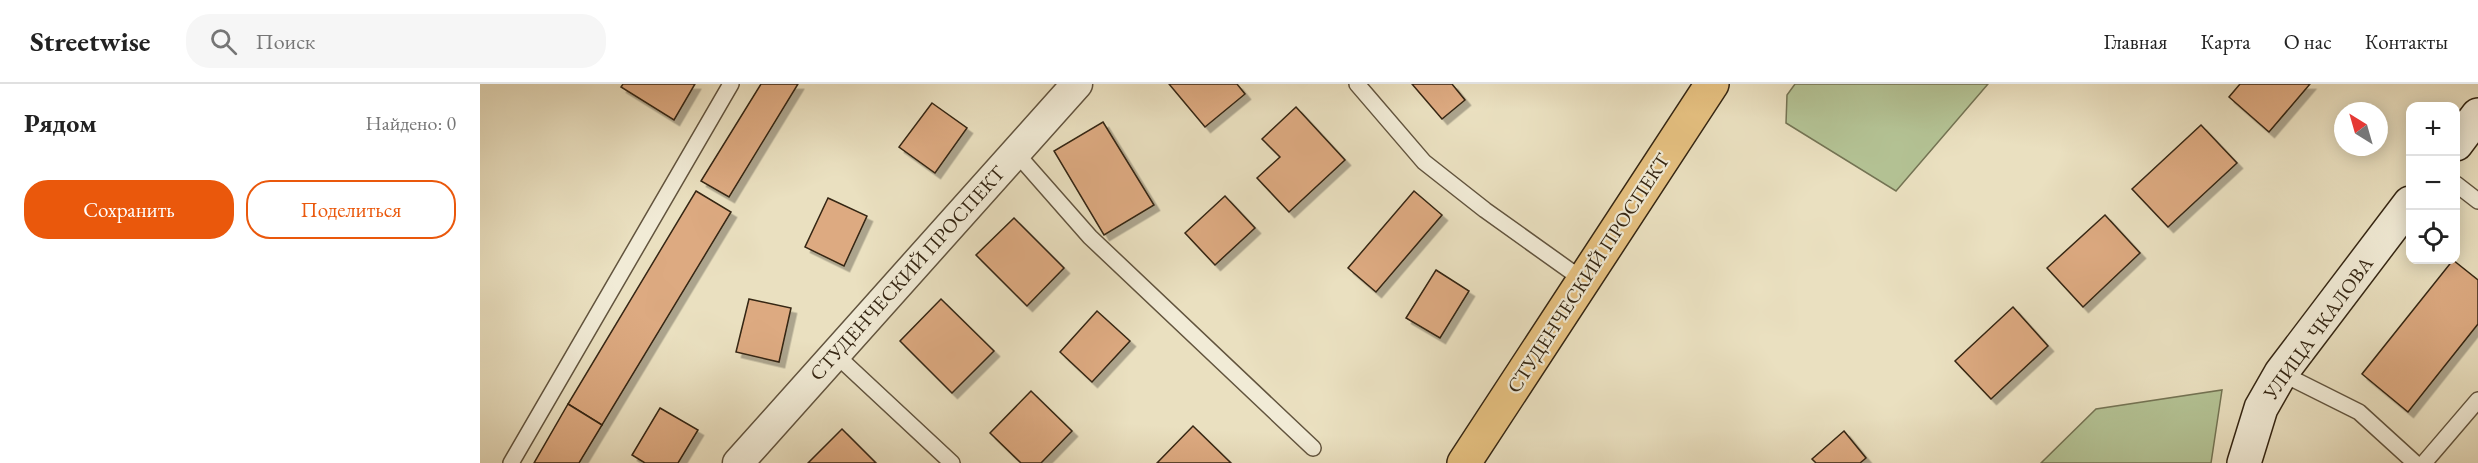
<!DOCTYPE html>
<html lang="ru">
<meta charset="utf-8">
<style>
:root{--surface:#fff;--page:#f6f6f6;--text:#222;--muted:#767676;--line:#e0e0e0;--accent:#ea580c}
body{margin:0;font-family:"EB Garamond",serif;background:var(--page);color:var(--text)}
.controls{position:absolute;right:18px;top:18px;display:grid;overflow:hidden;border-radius:12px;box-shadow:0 3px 15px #0003}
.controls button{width:54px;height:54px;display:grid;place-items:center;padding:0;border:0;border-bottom:2px solid var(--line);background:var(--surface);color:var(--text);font:30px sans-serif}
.compass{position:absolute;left:1854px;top:18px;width:54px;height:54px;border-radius:50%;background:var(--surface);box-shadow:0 3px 15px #0003;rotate:323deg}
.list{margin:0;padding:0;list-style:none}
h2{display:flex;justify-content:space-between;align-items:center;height:78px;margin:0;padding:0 24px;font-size:26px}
h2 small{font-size:20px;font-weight:400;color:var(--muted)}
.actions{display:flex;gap:12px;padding:18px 24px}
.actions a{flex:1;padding:14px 0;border:2px solid var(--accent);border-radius:24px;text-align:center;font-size:21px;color:var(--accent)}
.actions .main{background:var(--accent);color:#fff}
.icon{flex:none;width:33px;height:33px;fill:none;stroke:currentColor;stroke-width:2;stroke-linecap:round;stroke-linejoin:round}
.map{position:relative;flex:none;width:1998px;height:379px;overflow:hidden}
header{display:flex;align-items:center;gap:36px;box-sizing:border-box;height:84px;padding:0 30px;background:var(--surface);border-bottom:2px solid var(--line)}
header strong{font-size:28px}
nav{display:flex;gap:33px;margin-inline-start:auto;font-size:21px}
.search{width:420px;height:54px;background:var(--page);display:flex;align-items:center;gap:15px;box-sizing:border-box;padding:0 21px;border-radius:24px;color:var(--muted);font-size:22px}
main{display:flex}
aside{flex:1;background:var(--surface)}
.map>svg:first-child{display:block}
</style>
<header>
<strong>Streetwise</strong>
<div class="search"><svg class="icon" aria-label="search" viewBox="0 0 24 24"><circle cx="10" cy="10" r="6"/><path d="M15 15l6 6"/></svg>Поиск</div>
<nav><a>Главная</a><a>Карта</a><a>О нас</a><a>Контакты</a></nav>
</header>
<main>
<aside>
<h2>Рядом<small>Найдено: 0</small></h2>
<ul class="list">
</ul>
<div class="actions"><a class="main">Сохранить</a><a>Поделиться</a></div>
</aside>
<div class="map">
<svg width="1998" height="379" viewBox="0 0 1998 379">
<defs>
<filter id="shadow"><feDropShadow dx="5.5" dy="5.5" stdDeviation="0" flood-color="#0004"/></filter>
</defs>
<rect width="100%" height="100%" fill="#eae0c0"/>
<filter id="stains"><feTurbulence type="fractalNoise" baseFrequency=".00333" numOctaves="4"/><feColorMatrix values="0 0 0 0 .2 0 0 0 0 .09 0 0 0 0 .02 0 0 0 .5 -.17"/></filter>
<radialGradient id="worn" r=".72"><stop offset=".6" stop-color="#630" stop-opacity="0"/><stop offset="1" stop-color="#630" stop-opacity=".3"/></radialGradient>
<g fill="#b4c395" stroke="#747454" stroke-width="1.5">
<polygon points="1315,0 1508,0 1416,107 1306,39 1307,11"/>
<polygon points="1742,306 1731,379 1561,379 1616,325"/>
</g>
<g fill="#ddaa81" stroke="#342512" stroke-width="1.5" filter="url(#shadow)">
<polygon points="143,0 215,0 194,36 141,3"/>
<polygon points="281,0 318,0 249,113 221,97"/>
<polygon points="689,0 757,0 765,10 725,43"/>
<polygon points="932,0 972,0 985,16 962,35"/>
<polygon points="1760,0 1830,0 1789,48 1749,13"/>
<polygon points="452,19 487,44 455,89 419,63"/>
<polygon points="816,23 865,76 809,128 777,94 800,73 782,55"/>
<polygon points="623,38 674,121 624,151 574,67"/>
<polygon points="1721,41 1757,79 1688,143 1652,105"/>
<polygon points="216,107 251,128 122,341 88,320"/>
<polygon points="934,107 962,131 896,208 868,184"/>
<polygon points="745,112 775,144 735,181 705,149"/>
<polygon points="348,114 387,132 364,182 325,163"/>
<polygon points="1625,131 1660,169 1603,223 1567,184"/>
<polygon points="534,134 584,184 547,222 496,171"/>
<polygon points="1973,176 1998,196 1998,240 1928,328 1882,290"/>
<polygon points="956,186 989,207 960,254 926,234"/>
<polygon points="269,215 311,224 299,278 256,268"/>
<polygon points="461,215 514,267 472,309 420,257"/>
<polygon points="1533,223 1568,262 1511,315 1475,277"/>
<polygon points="617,227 650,257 612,298 580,268"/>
<polygon points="551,307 592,347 561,379 541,379 510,349"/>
<polygon points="88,320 122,341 99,379 54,379"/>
<polygon points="180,324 218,346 198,379 165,379 152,371"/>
<polygon points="713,342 751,379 677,379"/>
<polygon points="362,345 396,379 328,379"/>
<polygon points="1364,347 1386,374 1380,379 1336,379 1332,375"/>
</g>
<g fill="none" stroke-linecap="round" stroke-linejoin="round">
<g stroke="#62543e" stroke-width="18">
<g id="lane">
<polyline points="877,0 944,78 1005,126 1103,196"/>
<polyline points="536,69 610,153 833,364"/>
<polyline points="1976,100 1998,117"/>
<polyline points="355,270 472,379"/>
<polyline points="1801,289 1879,328 1935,379"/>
<polyline points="31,379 251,0"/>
<polyline points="1944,379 1998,316"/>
</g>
</g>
<g stroke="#62543e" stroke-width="33">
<polyline id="street" points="258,379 597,0"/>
</g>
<g stroke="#342512" stroke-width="36">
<g id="secondary">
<polyline points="1976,60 1998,31"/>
<polyline points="1764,379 1781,324 1801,289 1930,119"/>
</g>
</g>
<g stroke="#342512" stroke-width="36">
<polyline id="highway" points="984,379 1232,0"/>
</g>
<use href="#lane" stroke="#f1ebd6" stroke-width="15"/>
<use href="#street" stroke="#f1ebd6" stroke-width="30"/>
<use href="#secondary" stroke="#f1ebd6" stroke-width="33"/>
<use href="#highway" stroke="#e5c080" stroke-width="33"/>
</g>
<g text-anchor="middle" stroke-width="4.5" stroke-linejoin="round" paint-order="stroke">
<g font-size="20" fill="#342512" stroke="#f1ebd6">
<text transform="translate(427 189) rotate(-48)" y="7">СТУДЕНЧЕСКИЙ ПРОСПЕКТ</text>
<text transform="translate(1108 189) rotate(-57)" y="7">СТУДЕНЧЕСКИЙ ПРОСПЕКТ</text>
<text transform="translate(1838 244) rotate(-54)" y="7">УЛИЦА ЧКАЛОВА</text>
</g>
</g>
<rect width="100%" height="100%" filter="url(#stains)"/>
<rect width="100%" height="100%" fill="url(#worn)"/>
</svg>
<div class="controls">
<button>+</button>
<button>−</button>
<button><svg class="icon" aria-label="locate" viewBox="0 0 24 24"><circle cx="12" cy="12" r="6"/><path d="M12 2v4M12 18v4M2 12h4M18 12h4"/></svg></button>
</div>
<svg class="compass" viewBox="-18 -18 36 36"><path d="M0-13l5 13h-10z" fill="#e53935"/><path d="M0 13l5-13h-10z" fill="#767676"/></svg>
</div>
</main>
